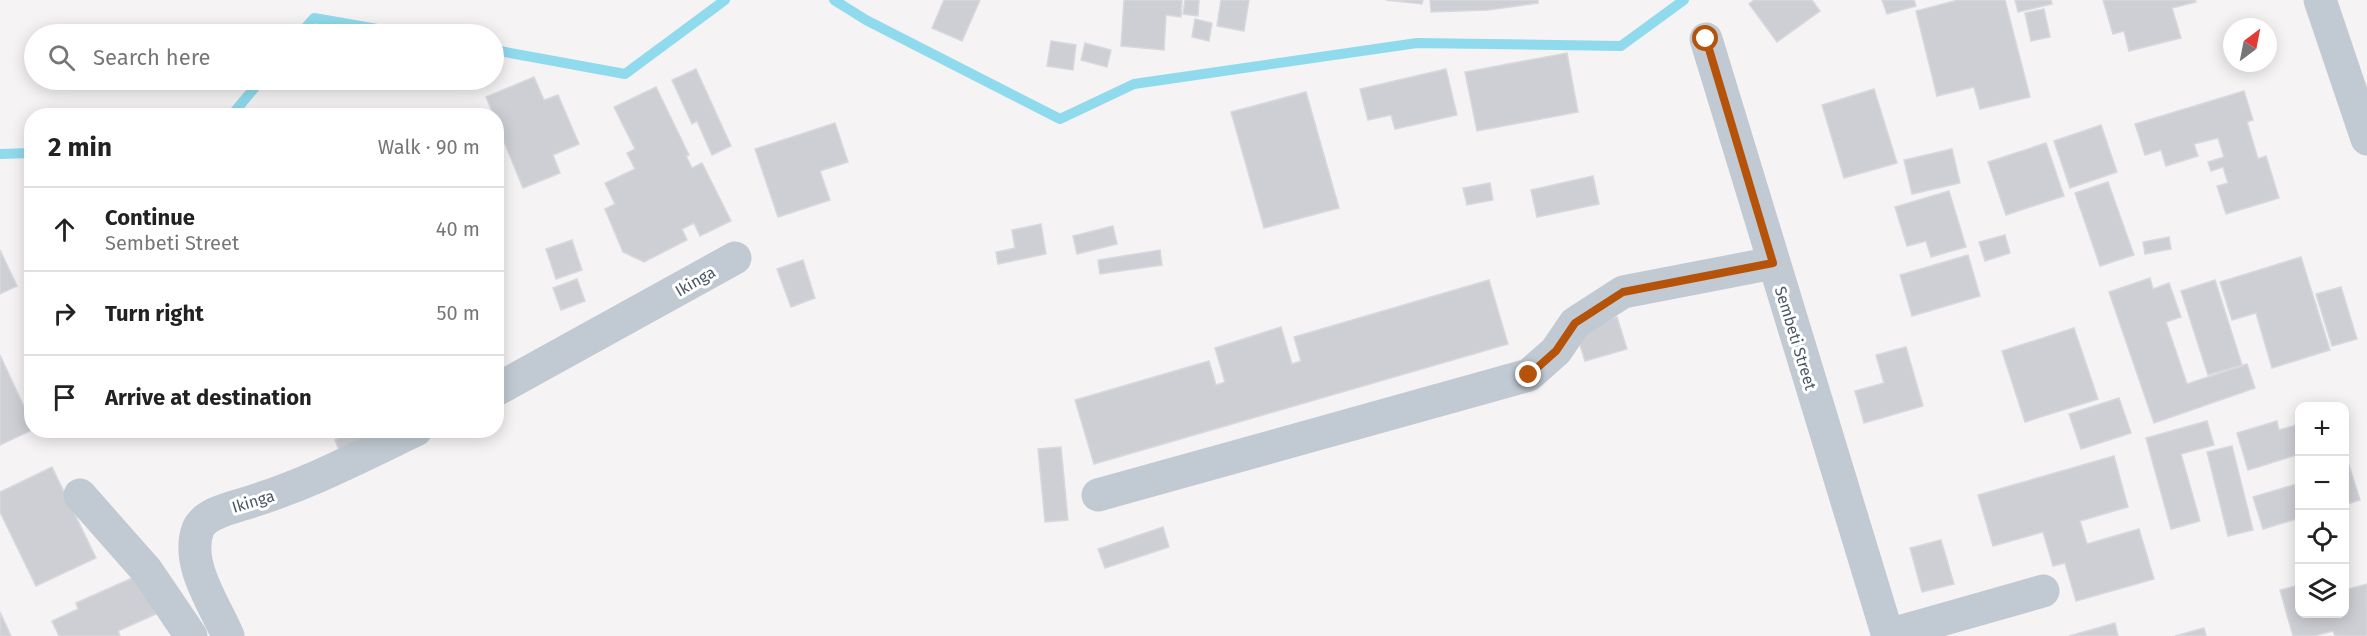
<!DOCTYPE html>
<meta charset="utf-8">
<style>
:root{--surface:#fff;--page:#f6f6f6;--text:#222;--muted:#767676;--line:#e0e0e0}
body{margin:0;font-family:"Fira Sans",sans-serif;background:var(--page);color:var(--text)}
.controls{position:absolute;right:18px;bottom:18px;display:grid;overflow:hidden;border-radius:12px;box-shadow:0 3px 15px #0003}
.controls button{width:54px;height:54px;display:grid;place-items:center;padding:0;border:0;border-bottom:2px solid var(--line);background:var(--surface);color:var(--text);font:30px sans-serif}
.compass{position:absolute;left:2223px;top:18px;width:54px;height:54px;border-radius:50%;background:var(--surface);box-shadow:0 3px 15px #0003;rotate:32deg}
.stop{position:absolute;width:18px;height:18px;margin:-14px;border:4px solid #b45309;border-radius:50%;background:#fff}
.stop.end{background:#b45309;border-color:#fff;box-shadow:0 2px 6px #0008}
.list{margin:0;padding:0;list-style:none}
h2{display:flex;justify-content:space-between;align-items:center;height:78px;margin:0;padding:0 24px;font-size:26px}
h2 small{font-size:20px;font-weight:400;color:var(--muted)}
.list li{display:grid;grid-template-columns:39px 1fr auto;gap:18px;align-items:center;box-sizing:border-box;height:84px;padding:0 24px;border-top:2px solid var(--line)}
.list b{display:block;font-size:22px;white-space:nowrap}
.list p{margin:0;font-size:20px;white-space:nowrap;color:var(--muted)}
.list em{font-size:20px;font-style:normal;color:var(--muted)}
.icon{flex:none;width:33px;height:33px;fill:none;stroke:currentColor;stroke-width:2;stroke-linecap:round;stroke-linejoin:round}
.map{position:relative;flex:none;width:2367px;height:636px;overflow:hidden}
.search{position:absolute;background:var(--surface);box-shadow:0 3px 15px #0003;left:24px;top:24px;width:480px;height:66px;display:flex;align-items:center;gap:15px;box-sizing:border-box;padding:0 21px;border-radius:33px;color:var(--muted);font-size:22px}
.panel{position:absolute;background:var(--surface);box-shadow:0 3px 15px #0003;left:24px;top:108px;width:480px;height:330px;border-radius:24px}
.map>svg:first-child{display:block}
</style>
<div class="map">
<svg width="2367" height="636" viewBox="0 0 2367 636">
<rect width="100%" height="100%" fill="#f5f3f3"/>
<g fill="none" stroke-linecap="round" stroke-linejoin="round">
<g stroke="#90daee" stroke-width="10">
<polyline points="834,0 866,20 1060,119 1134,84 1417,43 1621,46 1684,0"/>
<polyline points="300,34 314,18 406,34"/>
<polyline points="494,50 625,74 725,0"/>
<polyline points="231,116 261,80"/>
<polyline points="0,154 32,153"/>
</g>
</g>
<g fill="#cdcfd5" stroke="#d7d9de" stroke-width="1.5">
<polygon points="944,0 980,0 962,41 932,28"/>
<polygon points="1124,0 1182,0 1181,17 1166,15 1164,50 1121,46"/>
<polygon points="1185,0 1199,0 1198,16 1183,14"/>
<polygon points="1221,0 1249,0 1244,31 1217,26"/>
<polygon points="1386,0 1423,0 1422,4"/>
<polygon points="1430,0 1538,0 1538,3 1488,10 1431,12"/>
<polygon points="1754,0 1812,0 1820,11 1777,42 1749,4"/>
<polygon points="1882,0 1914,0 1916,6 1887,14"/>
<polygon points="1958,0 2005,0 2030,97 1980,109 1974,87 1937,96 1916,11"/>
<polygon points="2015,0 2051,0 2052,4 2018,12"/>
<polygon points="2103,0 2195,0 2196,2 2172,8 2181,38 2129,51 2124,31 2113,34"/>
<polygon points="2044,9 2050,37 2031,41 2025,13"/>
<polygon points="1195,19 1212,23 1209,41 1192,37"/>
<polygon points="1051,41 1076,45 1073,70 1047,66"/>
<polygon points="1085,43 1111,50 1107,67 1081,60"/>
<polygon points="1567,53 1578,112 1477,131 1465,72"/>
<polygon points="696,69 731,146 712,155 697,121 692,124 672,80"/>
<polygon points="1446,69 1457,115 1395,129 1391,115 1368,120 1360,89"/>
<polygon points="534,77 544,100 558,95 579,144 553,155 560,173 523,188 496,122 496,116 494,116 486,97"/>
<polygon points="656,87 689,155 686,156 692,168 702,163 731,221 700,236 694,223 682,229 687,240 644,262 623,252 605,209 615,204 605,183 635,169 627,153 635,149 614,107"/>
<polygon points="1874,89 1897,163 1844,178 1822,105"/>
<polygon points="2244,91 2253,120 2247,122 2258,159 2266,156 2279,198 2226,214 2217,186 2228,183 2223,167 2211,171 2208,162 2224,157 2218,138 2194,144 2198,156 2166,166 2161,150 2145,155 2135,124"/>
<polygon points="1306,92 1339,208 1264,228 1231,112"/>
<polygon points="835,123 848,162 820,171 830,200 778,217 755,149"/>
<polygon points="2101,125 2117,172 2070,188 2054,141"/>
<polygon points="2046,143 2064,196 2006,215 1988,162"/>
<polygon points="1952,149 1960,183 1912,194 1904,160"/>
<polygon points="1593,176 1599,204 1537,217 1531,190"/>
<polygon points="2108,182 2134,255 2100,266 2075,193"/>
<polygon points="1490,183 1493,200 1467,205 1463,188"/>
<polygon points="1949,191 1966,247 1931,257 1926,241 1907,246 1895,207"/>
<polygon points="1041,224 1046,254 998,264 996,252 1015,248 1012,230"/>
<polygon points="1113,226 1117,244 1077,254 1073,236"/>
<polygon points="2005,235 2010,253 1985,261 1979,242"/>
<polygon points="2169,237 2171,249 2145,254 2143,242"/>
<polygon points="572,240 582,270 556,279 546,249"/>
<polygon points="0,250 17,286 0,294"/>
<polygon points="1160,250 1162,265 1100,274 1098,260"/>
<polygon points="1968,255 1980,296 1912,316 1900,275"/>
<polygon points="2301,257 2330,350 2272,368 2256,313 2232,320 2220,282"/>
<polygon points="803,260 815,298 791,307 777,269"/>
<polygon points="2150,278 2153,289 2169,283 2181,317 2166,322 2187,384 2247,364 2255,388 2154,423 2109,292"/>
<polygon points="577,279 585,301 561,310 553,288"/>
<polygon points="1489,280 1508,344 1094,464 1075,400 1209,361 1216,385 1225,382 1215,348 1281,327 1292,364 1301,361 1294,337"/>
<polygon points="2215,280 2242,365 2208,375 2181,291"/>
<polygon points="2341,287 2357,339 2332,346 2316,294"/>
<polygon points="1617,317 1627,349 1585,361 1575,329"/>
<polygon points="2074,328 2098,399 2025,422 2002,351"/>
<polygon points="1906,347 1923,406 1864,423 1855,391 1884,383 1876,355"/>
<polygon points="0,355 32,424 32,430 0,445"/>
<polygon points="2119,398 2131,433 2081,449 2069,414"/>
<polygon points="2207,421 2214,445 2181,454 2200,521 2171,529 2146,438"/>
<polygon points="2277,421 2279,430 2300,424 2300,454 2248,470 2237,433"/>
<polygon points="358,430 372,430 376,440 341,455 335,440"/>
<polygon points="2232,446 2253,530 2228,536 2207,452"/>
<polygon points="1061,447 1068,520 1045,522 1038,449"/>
<polygon points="2114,456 2128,507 2080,521 2087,544 2139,529 2154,579 2076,601 2065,563 2053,566 2043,532 1993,546 1978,495"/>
<polygon points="2349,465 2360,500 2344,505 2344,466"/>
<polygon points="52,467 96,558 36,586 0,512 0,492"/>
<polygon points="2300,483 2300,518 2263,529 2253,497"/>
<polygon points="1163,527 1169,547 1105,568 1098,549"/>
<polygon points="1941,540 1954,584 1922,592 1910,548"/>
<polygon points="139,575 156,614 118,631 120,636 59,636 52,621 78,609 76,603"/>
<polygon points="2367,584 2367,636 2335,636 2333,631 2314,636 2293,636 2280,590 2300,585 2300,614 2344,614 2344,588 2345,590"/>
<polygon points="0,612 11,636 0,636"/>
<polygon points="2115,623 2118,636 2069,636"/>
<polygon points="2204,628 2206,636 2175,636"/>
</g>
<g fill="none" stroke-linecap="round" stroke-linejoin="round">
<g stroke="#c1cad2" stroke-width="33">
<polyline points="2320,0 2367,139"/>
<polyline points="1706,39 1888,636"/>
<polyline points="496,390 735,258"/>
<polyline points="80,495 147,571 191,636"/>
<polyline points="1098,495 1529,375 1556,351 1575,323 1623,292 1773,263"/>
<polyline points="1888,635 2043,591"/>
<path d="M228,636C215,605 185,564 198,529C204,515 226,509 240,505C302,487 358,458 416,430"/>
</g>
</g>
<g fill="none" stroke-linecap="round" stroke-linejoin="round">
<polyline stroke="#b45309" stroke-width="8" points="1529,375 1556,351 1575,323 1623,292 1773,263 1706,39"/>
</g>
<g text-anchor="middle" stroke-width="6" stroke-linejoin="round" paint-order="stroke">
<g font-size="16" fill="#4a5661" stroke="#fff">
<text transform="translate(695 281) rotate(-30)" y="6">Ikinga</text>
<text transform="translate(1796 338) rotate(73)" y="6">Sembeti Street</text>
<text transform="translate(253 501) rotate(-17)" y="6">Ikinga</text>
</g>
</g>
</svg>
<div class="controls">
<button>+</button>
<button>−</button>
<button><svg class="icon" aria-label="locate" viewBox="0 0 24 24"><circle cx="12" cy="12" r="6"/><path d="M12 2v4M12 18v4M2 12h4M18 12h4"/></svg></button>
<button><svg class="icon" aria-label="layers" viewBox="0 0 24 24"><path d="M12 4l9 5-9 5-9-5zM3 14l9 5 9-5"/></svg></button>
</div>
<svg class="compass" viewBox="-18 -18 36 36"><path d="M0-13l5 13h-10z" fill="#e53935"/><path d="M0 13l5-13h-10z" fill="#767676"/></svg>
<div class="stop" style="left:1706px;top:39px"></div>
<div class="stop end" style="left:1529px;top:375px"></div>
<div class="search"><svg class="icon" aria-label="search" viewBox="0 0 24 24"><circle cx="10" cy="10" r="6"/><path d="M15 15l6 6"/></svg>Search here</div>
<section class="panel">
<h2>2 min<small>Walk · 90 m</small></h2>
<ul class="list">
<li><svg class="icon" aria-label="ahead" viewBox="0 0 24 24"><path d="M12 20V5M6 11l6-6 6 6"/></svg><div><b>Continue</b><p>Sembeti Street</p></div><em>40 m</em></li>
<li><svg class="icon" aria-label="right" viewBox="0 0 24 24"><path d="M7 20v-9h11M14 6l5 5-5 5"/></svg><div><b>Turn right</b></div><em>50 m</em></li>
<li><svg class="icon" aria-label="arrive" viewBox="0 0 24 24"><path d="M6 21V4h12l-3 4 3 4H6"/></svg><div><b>Arrive at destination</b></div></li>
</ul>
</section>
</div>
